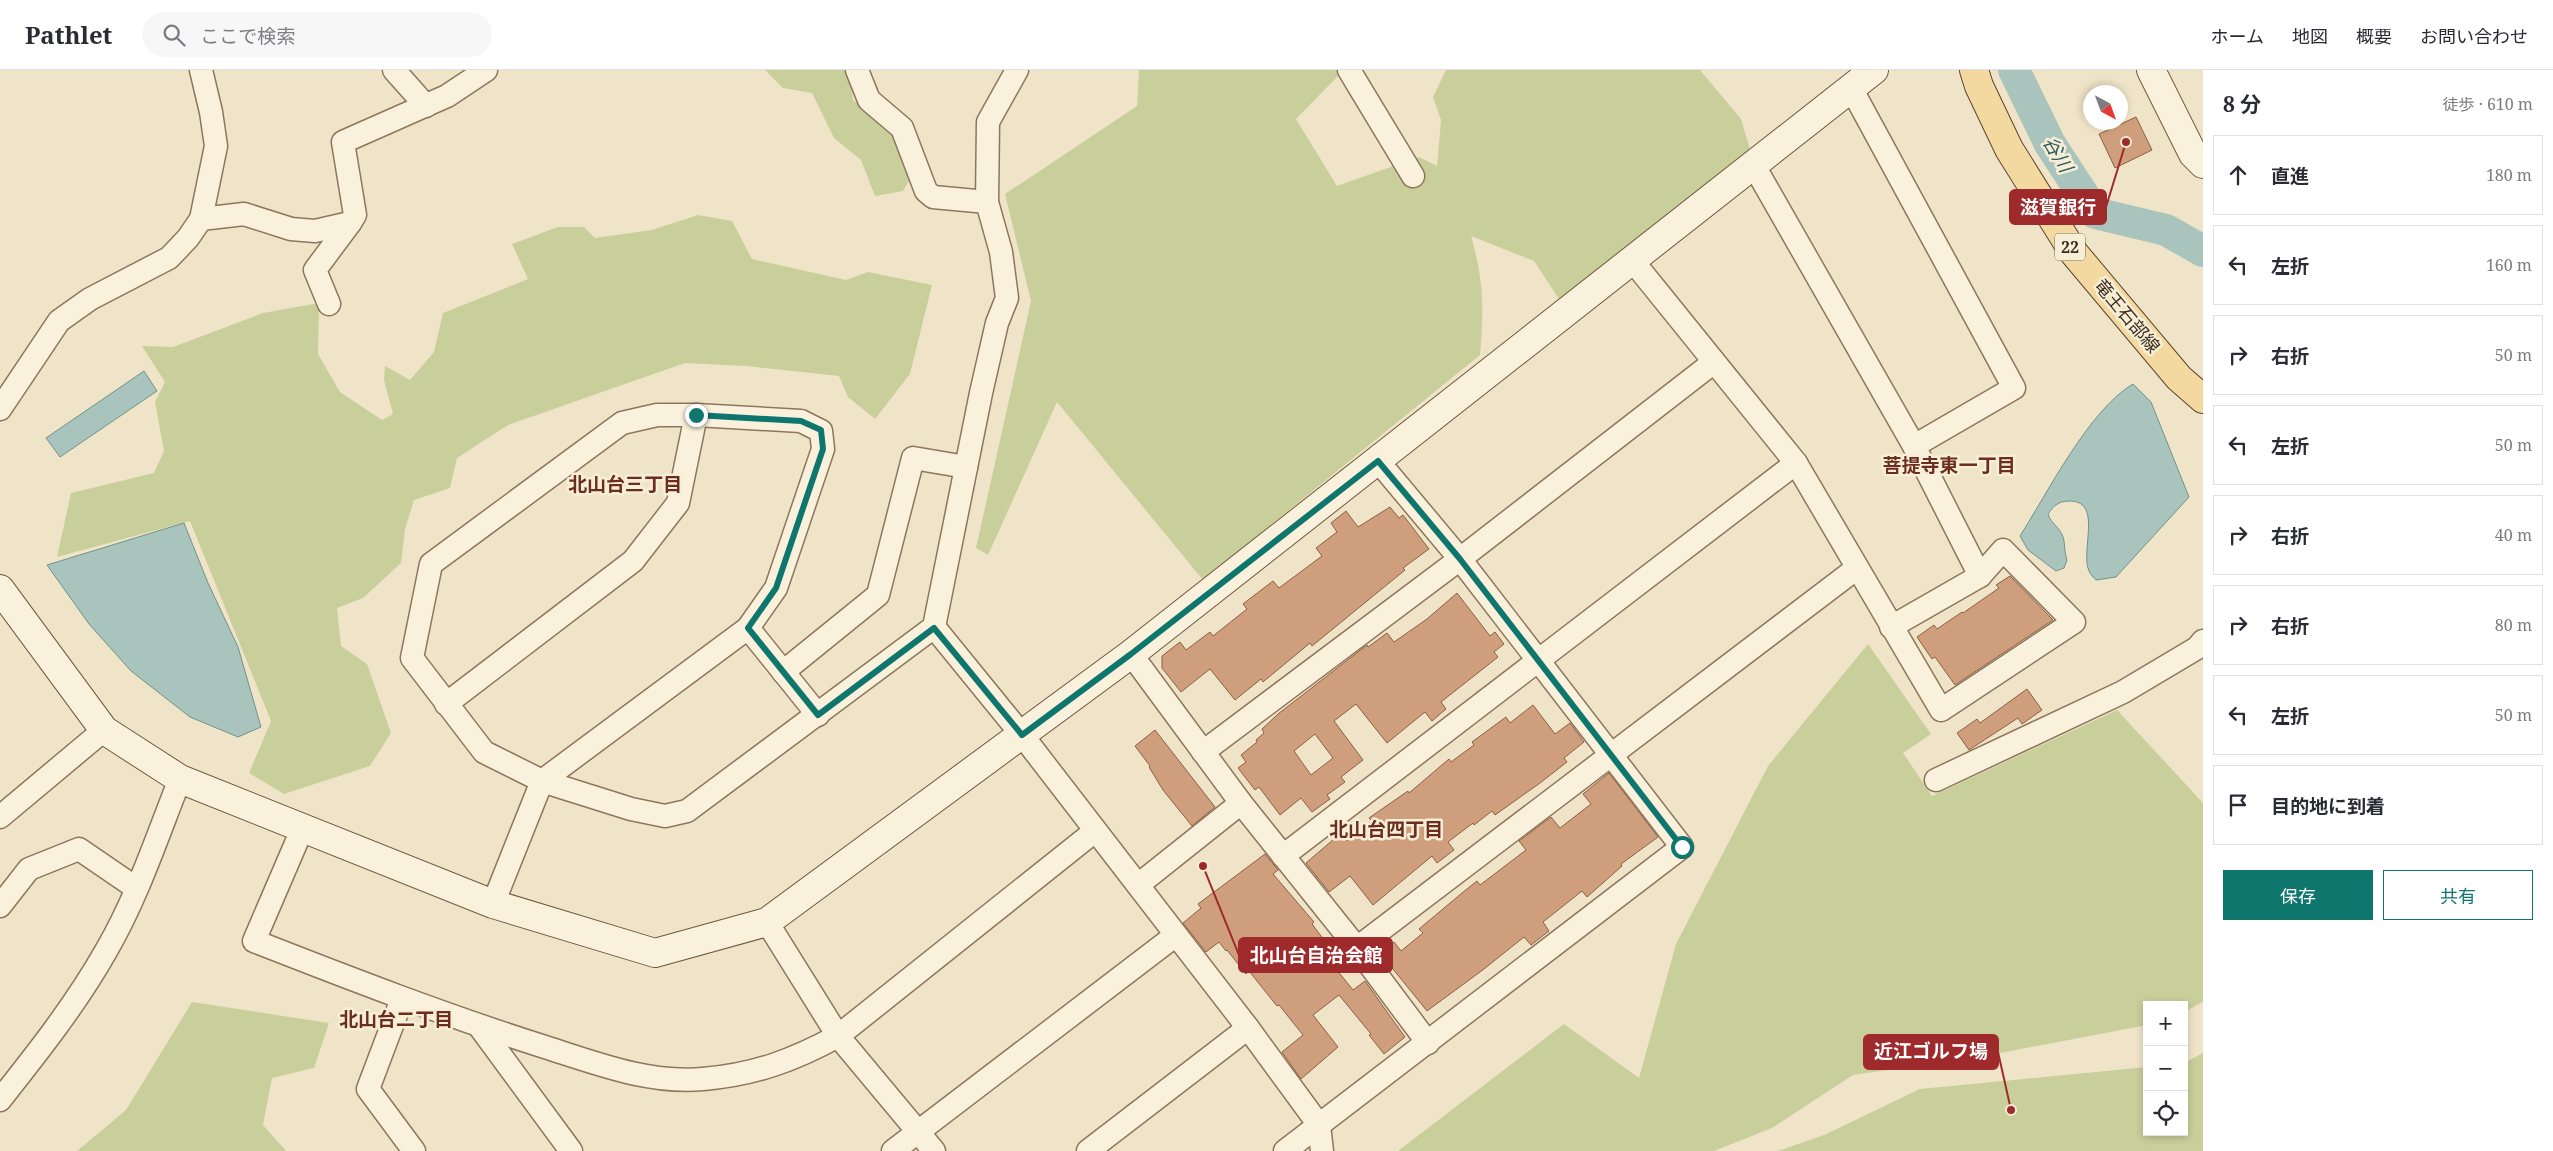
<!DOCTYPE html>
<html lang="ja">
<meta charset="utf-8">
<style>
:root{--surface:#fff;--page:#f7f7f7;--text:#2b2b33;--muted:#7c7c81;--line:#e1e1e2;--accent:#0f766e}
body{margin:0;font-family:"Noto Serif","Noto Sans JP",serif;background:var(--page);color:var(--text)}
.controls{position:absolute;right:15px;bottom:15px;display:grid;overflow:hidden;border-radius:0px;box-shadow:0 2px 8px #0003}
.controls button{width:45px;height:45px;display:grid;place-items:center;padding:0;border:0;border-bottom:1px solid var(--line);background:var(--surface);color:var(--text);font:25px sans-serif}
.compass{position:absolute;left:2083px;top:15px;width:45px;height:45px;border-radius:50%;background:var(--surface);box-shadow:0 2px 8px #0003;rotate:139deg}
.stop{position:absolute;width:15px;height:15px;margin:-11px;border:4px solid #0f766e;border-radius:50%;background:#fff}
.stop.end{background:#0f766e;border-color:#fff;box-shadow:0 1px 5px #0008}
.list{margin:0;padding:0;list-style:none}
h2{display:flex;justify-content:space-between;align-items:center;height:65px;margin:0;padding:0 20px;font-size:21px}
h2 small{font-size:16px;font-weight:400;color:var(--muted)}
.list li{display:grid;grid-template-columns:32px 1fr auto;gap:15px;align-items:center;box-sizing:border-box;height:80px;margin:0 10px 10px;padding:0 10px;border:1px solid var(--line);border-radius:0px}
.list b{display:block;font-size:19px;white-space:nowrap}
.list em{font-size:16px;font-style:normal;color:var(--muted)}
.actions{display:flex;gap:10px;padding:15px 20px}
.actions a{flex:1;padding:11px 0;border:1px solid var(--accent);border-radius:0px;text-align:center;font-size:18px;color:var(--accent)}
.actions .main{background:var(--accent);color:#fff}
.icon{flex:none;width:28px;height:28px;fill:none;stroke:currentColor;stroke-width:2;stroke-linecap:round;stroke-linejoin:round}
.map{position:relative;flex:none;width:2203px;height:1081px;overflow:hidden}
header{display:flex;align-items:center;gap:30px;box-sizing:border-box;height:70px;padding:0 25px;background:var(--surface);border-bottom:1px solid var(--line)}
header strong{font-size:24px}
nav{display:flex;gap:28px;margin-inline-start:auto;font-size:18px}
.search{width:350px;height:45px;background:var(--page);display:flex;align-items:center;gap:12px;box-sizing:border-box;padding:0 18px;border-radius:28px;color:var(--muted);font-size:19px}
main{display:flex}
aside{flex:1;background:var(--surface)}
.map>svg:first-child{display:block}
</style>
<header>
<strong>Pathlet</strong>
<div class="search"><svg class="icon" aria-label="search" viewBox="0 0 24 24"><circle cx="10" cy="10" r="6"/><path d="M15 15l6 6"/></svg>ここで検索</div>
<nav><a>ホーム</a><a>地図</a><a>概要</a><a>お問い合わせ</a></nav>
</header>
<main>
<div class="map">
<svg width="2203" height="1081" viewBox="0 0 2203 1081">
<rect width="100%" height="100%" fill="#f0e4c8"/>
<g fill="#c9cf9b">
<polygon points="765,0 849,0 853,30 896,64 910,109 903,121 875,126 861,90 834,68 812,23 783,18"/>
<path d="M1139,0H1338L1340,4L1296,49L1337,116L1419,87L1437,96L1441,50L1433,27L1446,0H1700L1741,49L1752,86L1559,229L1534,191L1471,166C1484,212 1484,237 1480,285L1203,510L1057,332L988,485L976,478L1031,231L1005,124L1137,36Z"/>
<polygon points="698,145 732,151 752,189 846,210 868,202 932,215 910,304 875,349 848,327 839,306 746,296 685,293 508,355 457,388 450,418 414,430 405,459 401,493 363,528 337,538 341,576 367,594 391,663 370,696 284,724 249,703 271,651 190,451 57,487 71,423 154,403 164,381 155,332 165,312 142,276 173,277 263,243 319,233 318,284 340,322 382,350 393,344 384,310 385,296 410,310 434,282 443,243 528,209 512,174 558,157 584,157 595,168 652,160"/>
<polygon points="1868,574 1931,664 1903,683 1932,726 2117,640 2203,733 2203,932 2184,942 2184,935 2147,935 2147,955 1979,987 1853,1005 1772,1058 1714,1081 1398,1081 1564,954 1639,1008 1676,874 1768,696"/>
<polygon points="192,932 329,953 314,998 272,1008 263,1055 286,1081 77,1081 126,1040"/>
<polygon points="2203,983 2203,1081 1778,1081 1824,1065 1920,1019 2147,997 2147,1062 2184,1062 2184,993"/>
</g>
<g fill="#a9c4bc" stroke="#6f938a">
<polygon points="144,301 157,321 60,387 46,368"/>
<path d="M2133,314L2151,332L2189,427L2116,507L2096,510C2094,508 2090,504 2089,501C2080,481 2103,431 2070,431C2059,431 2054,435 2048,444C2051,454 2060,457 2063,467C2065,472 2064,481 2067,490L2064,498L2056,501L2028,480L2020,466C2048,422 2089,340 2133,314Z"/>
<polygon points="184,453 208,513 238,577 261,657 238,667 190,647 131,601 89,554 47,495"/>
</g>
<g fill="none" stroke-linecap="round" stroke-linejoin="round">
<polyline stroke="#a9c4bc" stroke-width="32" points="2014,0 2050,74 2095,143 2166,160 2203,181"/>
</g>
<g fill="#cf9f7d" stroke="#8d5f41" fill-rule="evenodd">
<polygon points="2136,47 2152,80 2115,98 2099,64"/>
<polygon points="1390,437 1399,448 1403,445 1429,479 1403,498 1405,500 1312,576 1310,573 1263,612 1261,609 1235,630 1210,599 1181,622 1162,598 1162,586 1180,572 1186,580 1210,562 1213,566 1247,539 1243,534 1273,511 1279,518 1322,486 1316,478 1337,462 1331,453 1346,441 1358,457"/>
<polygon points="2010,506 2053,550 1955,615 1935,587 1932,589 1917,567 1934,555 1937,559 1962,542 1963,543 1999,518 1996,515"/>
<path d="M1457,523L1490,566L1495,562L1504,574L1494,582L1498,587L1441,632L1446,639L1432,651L1425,642L1387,673L1356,634L1334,651L1363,690L1341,707L1345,712L1327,725L1330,729L1312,742L1301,728L1280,745L1259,717L1255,720L1238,698L1246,692L1241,685L1257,672L1256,670L1264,663L1262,659L1278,644L1367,575L1368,577L1387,563L1394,572L1427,549ZM1315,664L1333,688L1311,705L1294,681Z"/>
<polygon points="2027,619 2042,640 2022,654 2018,648 1969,680 1957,663 1977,649 1980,653"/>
<polygon points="1533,635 1555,664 1570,653 1584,672 1564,688 1567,692 1540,713 1495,745 1492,741 1474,755 1473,753 1448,772 1454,780 1437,793 1432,786 1373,835 1350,806 1329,822 1306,793 1341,763 1347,771 1372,751 1369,748 1408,721 1409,723 1449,689 1451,692 1474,675 1472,672 1506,647 1510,653"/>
<polygon points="1155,660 1215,737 1192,756 1163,720 1149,697 1150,696 1135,676"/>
<polygon points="1609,703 1658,767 1621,794 1622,796 1587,827 1582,821 1543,852 1549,861 1531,875 1524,867 1484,899 1427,941 1380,883 1394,872 1401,881 1423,863 1419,859 1462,823 1477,811 1480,815 1526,780 1519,771 1551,747 1560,758 1591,734 1583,724"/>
<polygon points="1265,784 1278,800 1273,804 1314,852 1312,854 1330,878 1324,884 1353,920 1365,911 1405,967 1384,984 1369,965 1371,964 1339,925 1313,945 1338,977 1301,1009 1282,982 1303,965 1279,935 1277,936 1249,901 1246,904 1227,880 1226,881 1219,872 1206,882 1183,853 1201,838 1198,834"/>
</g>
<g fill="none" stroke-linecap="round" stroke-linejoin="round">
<g stroke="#8d765c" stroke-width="25">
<g id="street">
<polyline points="394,0 426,36"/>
<polyline points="857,0 869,30 902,58 926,121 933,127 987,132"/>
<polyline points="1349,0 1413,106"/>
<polyline points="1851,18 2014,318 1914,376"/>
<polyline points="1753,94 1914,376 1980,506"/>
<polyline points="201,149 244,144 291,159 315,161 350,153 355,145 343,72 447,26 486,0"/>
<polyline points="1632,190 1796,393 1941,640 2074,552 2003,480 1980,506 1891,557"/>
<polyline points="329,234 315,200 350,153"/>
<polyline points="0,339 59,251 90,229 169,188 188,168 201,149 216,76 211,42 201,0"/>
<polyline points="934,557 1022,665 1248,958 1319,1055 1322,1081"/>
<polyline points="748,558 818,645"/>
<polyline points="1131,584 1241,733 1357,878 1428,973"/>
<polyline points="783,602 878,525 913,388 966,397"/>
<polyline points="446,634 633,491 678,433 696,345"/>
<polyline points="1203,682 1460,489 1714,292"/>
<polyline points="1936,710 2123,622 2197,578 2203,571"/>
<polyline points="0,747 104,660"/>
<path d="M303,757L254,871C351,909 447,946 545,977C595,993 649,1014 703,1009C754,1005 794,990 838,966L1095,761"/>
<polyline points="1283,786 1796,393"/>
<polyline points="1138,815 1241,733"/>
<polyline points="493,834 542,711 748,558 776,518 823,379 821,361 801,351 696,345 657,345 622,353 431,494 412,588 484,682 542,711 631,739 665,746 687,741 934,557 981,323 997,253 1007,228 1001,182 987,132 988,52 1017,0"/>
<polyline points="0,836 29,799 79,779 136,818"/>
<polyline points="767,852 838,966 934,1081"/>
<polyline points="1357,878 1857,498"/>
<polyline points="402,929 368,1019 414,1081"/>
<polyline points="479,956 571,1081"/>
<path d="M0,1030C38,982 76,934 106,881C137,828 157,767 180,709"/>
<polyline points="893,1081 1176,865"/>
<polyline points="1088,1081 1248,958"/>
<polyline points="1285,1081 1682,777 1460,489 1378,391"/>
</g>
</g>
<g stroke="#6f573f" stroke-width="30">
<g id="secondary">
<polyline points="2151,0 2193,84 2203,94"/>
<polyline points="0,519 104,660 180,709 493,834 655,883 767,852 1131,584 1874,0"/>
</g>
</g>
<g stroke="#5b4430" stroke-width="30">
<polyline id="primary" points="1974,0 1979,16 2009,79 2074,183 2179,308 2203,329"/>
</g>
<use href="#street" stroke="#faf1dc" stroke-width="22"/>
<use href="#secondary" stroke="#faf1dc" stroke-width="28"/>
<use href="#primary" stroke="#f3d9a0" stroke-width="28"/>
</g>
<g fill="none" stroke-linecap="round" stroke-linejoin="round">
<polyline stroke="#0f766e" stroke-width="6" points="696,345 801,351 821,360 823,379 776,518 748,558 818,645 934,558 1022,665 1131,584 1378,391 1460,489 1682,777"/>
</g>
<g text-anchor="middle" stroke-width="5" stroke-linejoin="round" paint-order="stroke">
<rect fill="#f7eed8" stroke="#756857" stroke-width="1" x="2055" y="163.5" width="30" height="27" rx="4"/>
<g font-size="16" font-weight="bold" fill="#3d2e20">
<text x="2070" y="183">22</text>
</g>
<g font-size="18" fill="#3d2e20" stroke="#f7eed8">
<text transform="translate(2127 246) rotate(50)" y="6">竜王石部線</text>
</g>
<g font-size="19" font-style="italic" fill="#2f5d5a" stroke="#f7eed8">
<text transform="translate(2058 84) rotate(59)" y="7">谷川</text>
</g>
<g font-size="19" font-weight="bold" fill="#6b2e1e" stroke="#f7eed8">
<text x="1949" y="402">菩提寺東一丁目</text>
<text x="625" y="421">北山台三丁目</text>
<text x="1386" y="766">北山台四丁目</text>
<text x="396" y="956">北山台二丁目</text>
</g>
</g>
<path fill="none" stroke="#9e2a2b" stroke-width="2" d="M2126 72L2106 137M1203 796L1239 885M2011 1040L1998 982"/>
<g fill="#9e2a2b" stroke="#f7eed8" stroke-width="2">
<circle cx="2126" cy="72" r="5"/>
<circle cx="1203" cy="796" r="5"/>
<circle cx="2011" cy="1040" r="5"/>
</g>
<g fill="#9e2a2b" stroke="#9e2a2b" stroke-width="2">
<rect x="2010" y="120" width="96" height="34" rx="5"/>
<rect x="1239" y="868" width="153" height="34" rx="5"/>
<rect x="1864" y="965" width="134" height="34" rx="5"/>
</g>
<g font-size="19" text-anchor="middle" font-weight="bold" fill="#fff">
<text x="2058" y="144">滋賀銀行</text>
<text x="1316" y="892">北山台自治会館</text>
<text x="1931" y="988">近江ゴルフ場</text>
</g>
</svg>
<div class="controls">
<button>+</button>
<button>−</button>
<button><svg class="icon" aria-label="locate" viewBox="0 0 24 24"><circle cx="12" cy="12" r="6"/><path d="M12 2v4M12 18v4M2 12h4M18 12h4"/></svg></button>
</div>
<svg class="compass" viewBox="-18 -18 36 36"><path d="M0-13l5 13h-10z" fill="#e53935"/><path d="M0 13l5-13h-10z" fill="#7c7c81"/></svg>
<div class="stop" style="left:1682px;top:777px"></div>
<div class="stop end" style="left:696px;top:345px"></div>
</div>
<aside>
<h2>8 分<small>徒歩 · 610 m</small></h2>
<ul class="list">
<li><svg class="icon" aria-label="ahead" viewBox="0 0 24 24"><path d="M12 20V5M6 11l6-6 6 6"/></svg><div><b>直進</b></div><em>180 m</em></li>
<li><svg class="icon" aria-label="left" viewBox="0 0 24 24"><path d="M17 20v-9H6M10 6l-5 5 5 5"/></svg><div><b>左折</b></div><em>160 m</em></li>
<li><svg class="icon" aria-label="right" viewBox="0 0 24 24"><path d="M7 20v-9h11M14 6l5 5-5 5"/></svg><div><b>右折</b></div><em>50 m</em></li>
<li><svg class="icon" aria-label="left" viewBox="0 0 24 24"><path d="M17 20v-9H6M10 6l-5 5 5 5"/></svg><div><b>左折</b></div><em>50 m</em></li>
<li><svg class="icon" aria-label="right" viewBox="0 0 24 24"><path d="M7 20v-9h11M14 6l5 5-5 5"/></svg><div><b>右折</b></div><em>40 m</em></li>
<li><svg class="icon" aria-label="right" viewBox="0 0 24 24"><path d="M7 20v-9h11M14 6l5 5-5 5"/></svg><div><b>右折</b></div><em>80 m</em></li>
<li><svg class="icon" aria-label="left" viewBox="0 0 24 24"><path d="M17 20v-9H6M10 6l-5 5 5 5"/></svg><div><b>左折</b></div><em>50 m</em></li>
<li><svg class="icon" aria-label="arrive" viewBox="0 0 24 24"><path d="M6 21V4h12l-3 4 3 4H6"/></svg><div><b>目的地に到着</b></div></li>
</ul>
<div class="actions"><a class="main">保存</a><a>共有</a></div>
</aside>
</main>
